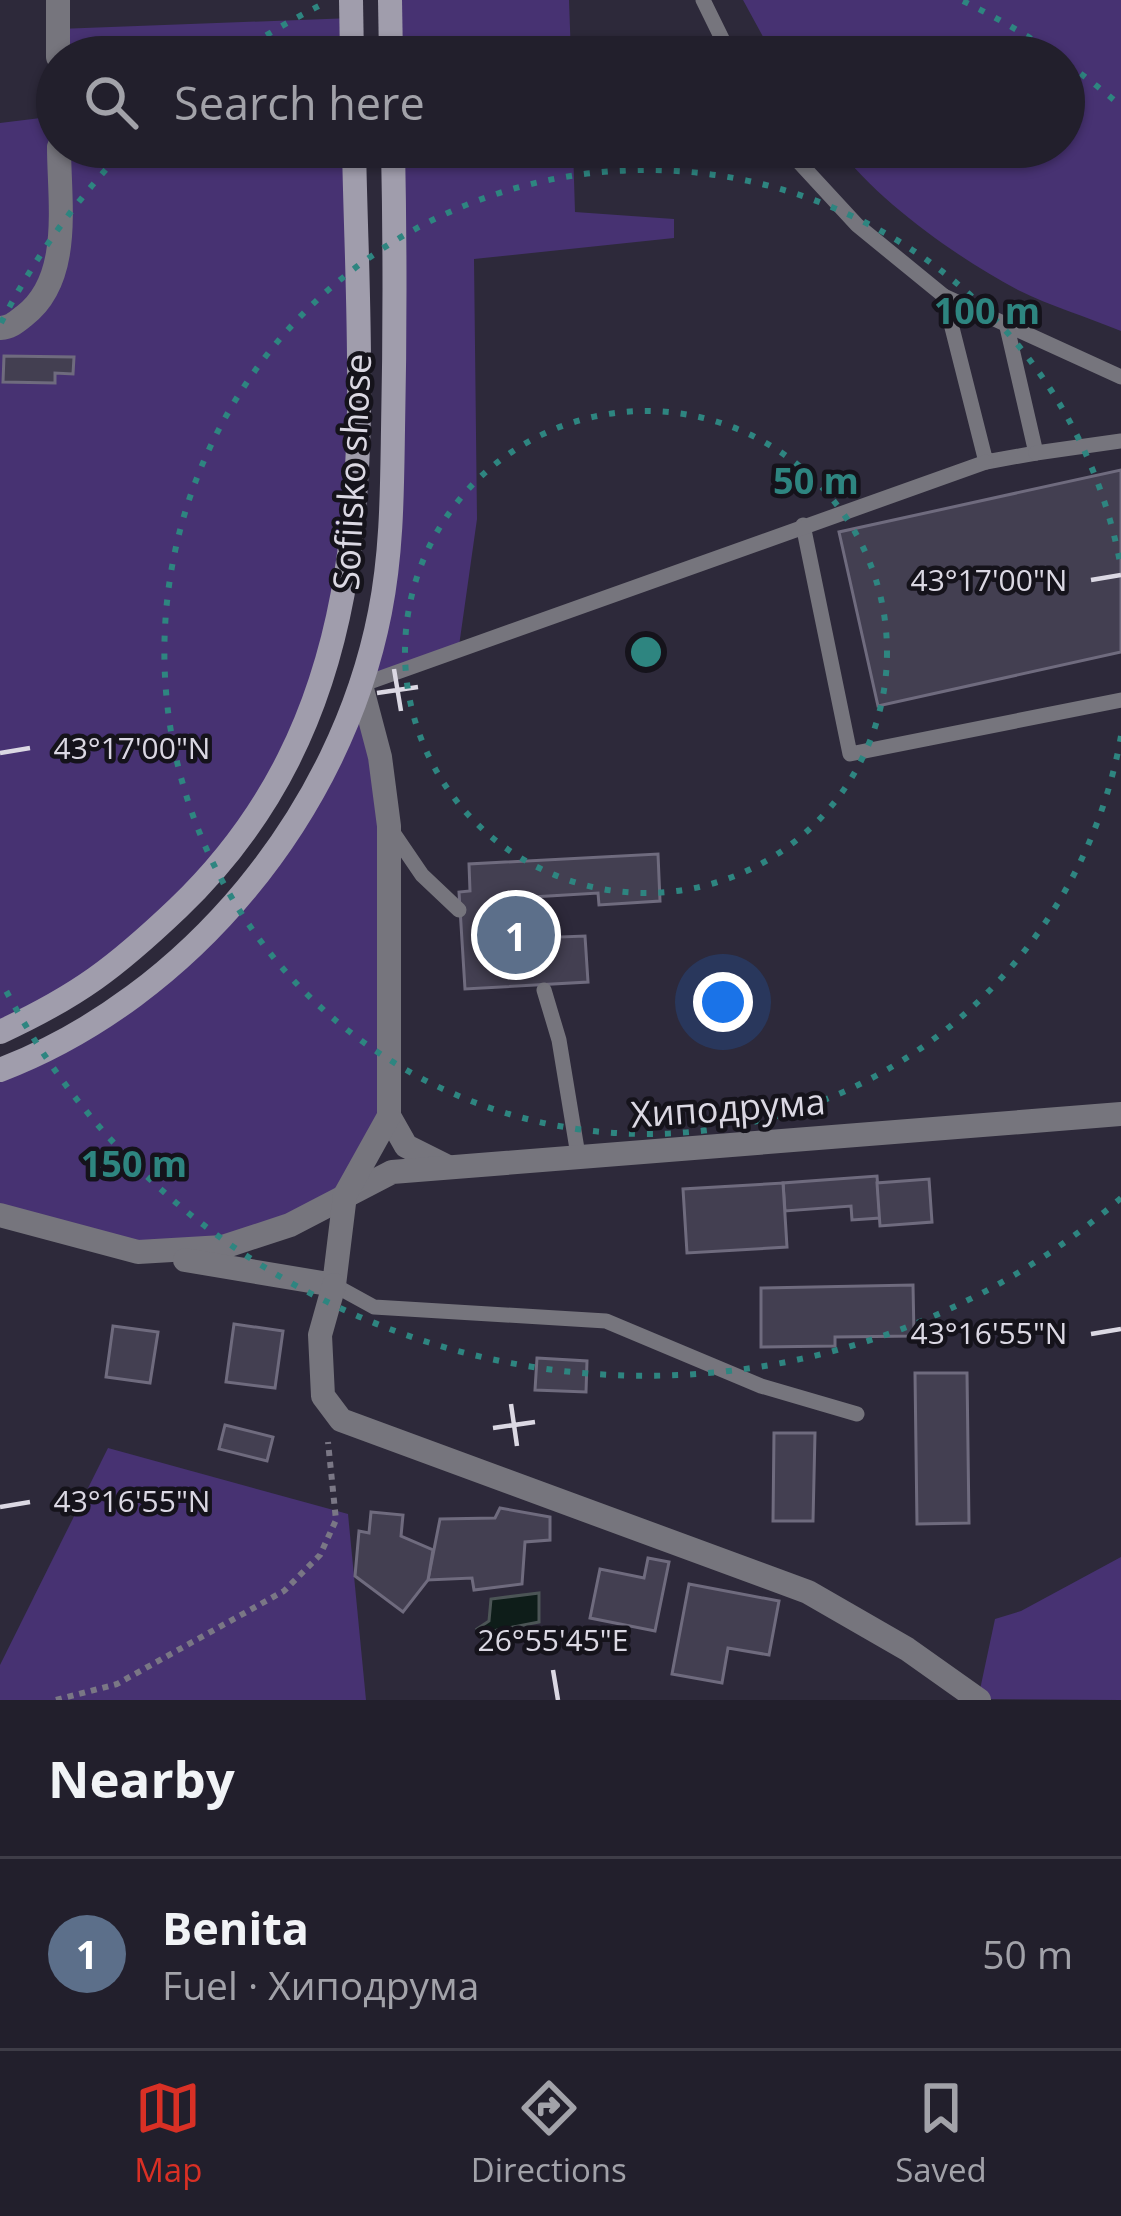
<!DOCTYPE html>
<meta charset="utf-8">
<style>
:root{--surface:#221f2c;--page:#2e2c38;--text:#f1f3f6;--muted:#a2a2a9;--line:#3f3d48;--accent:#d93025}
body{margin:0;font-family:"Open Sans",sans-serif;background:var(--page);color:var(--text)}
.you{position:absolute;left:723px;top:1002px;width:42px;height:42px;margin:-30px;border:9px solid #fff;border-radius:50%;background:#1a73e8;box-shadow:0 0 0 18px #1a73e833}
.badge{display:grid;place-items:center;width:78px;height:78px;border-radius:50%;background:var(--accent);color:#fff;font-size:39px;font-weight:700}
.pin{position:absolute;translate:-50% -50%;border:6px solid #fff;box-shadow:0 3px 12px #0006}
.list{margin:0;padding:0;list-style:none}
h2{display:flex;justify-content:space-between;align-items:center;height:156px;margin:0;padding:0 48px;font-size:51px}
h2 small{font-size:39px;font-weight:400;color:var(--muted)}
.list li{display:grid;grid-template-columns:78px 1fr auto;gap:36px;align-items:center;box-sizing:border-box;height:192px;padding:0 48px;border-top:3px solid var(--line)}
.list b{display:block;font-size:45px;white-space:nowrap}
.list p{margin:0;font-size:39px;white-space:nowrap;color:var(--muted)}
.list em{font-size:39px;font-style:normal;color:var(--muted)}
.icon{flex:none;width:66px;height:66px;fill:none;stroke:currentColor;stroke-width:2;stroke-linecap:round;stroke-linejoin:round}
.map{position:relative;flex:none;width:1121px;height:1700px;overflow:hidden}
.search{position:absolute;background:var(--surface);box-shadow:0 3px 9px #0004;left:36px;right:36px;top:36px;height:132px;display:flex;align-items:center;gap:30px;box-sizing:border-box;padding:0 42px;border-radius:66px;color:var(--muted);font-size:45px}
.sheet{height:348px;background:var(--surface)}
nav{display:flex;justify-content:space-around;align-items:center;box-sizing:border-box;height:168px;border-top:3px solid var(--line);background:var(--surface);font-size:33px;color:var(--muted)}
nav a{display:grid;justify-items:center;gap:6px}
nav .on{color:var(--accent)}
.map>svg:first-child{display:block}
</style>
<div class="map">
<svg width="1121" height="1700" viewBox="0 0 1121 1700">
<rect width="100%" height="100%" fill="#2d293a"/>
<g fill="#473272">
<polygon points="390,0 569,0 571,57 391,57"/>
<path d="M743,0H1121V331C1087,317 1050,306 1018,290C956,257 879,202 837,147H1064V57H774Z"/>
<polygon points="352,18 352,57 58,57 58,29"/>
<polygon points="57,116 57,147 354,147 353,536 280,780 136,948 0,1032 0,123"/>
<polygon points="393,147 573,147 575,212 674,219 674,238 474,259 477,519 458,653 361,685 380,756 389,1116 345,1195 290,1225 138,1252 0,1215 0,1071 172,968 299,819 380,613"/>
<polygon points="108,1448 348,1514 366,1700 0,1700 0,1665"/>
<polygon points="1121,1557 1121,1700 978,1699 995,1619 1021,1611"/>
</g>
<polygon fill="#0e1d19" stroke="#4c5556" stroke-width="3" points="539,1593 539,1622 497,1630 482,1638 477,1629 489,1621 491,1599"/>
<g fill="#433f51" stroke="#6f6b7e" stroke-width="3">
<polygon points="4,356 74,357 73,374 55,373 55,383 3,382"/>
<polygon points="1121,470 1121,652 878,706 839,532"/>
<polygon points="658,854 660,901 599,905 598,893 533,897 535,938 585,936 588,982 465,989 459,892 470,891 469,864"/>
<polygon points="877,1176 880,1218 852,1220 851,1206 785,1211 783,1183"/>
<polygon points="929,1179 932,1222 880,1226 877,1183"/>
<polygon points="783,1183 787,1247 687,1253 683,1189"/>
<polygon points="913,1285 914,1336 835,1337 835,1346 761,1347 761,1288"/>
<polygon points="234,1324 283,1331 275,1388 226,1382"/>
<polygon points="113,1326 158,1332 150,1383 106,1377"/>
<polygon points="537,1358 587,1361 586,1392 535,1390"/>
<polygon points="915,1373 967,1373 969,1523 917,1524"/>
<polygon points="225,1425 273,1437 267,1461 219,1449"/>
<polygon points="774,1433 815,1433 813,1521 773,1521"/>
<polygon points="500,1508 550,1517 550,1540 525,1542 522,1584 474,1590 472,1578 428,1580 440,1519 495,1518"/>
<polygon points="371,1512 403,1515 401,1536 433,1550 428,1580 403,1612 355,1576 359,1531 369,1533"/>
<polygon points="648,1558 669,1562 655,1631 590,1618 600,1569 644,1578"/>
<polygon points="689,1584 779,1601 769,1655 728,1648 722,1683 672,1674"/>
</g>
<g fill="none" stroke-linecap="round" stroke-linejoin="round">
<polyline stroke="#7a7785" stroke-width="6" stroke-dasharray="6 6" stroke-linecap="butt" points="56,1700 117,1684 284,1591 320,1555 336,1520 328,1442"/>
<g stroke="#76757d" stroke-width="15">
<polyline points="703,0 731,57"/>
<polyline points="785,147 857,225 944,296 1121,377"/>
<polyline points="944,296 986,462 1036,453 1007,327"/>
<polyline points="1036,453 1121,441"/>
<polyline points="803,525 850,754 1121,700"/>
<polyline points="361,685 986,462"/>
<polyline points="392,831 422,875 459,910"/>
<polyline points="544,990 559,1040 578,1155"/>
<polyline points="334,1285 374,1307 606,1321 761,1386 857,1414"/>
</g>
<g stroke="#76757d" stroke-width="24">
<polyline points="58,0 58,57"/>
<path d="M0,328C11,327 15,323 24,316C73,279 59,201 59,147"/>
<polyline points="389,1116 406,1146 446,1166"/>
<polyline points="0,1215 138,1252 223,1247 290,1225 392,1172 1121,1114"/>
<polyline points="185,1260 334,1285 345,1195 389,1116 389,826 380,757 361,685"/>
<polyline points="334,1285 320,1335 323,1396 341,1420 808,1592 907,1649 979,1700"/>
</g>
<g stroke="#a09dac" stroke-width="24">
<polyline points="351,0 352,57"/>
<polyline points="390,0 391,57"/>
<path d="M0,1032C78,996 116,967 178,908C395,700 359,422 354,147"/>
<path d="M0,1070C190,997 341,812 380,612C392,551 392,491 393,430C395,335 395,241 393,147"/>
</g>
</g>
<path fill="none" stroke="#dbd8e3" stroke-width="4.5" d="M1091,580L1121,575M394,669L401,711M377,693L418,687M0,753L30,748M1091,1334L1121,1329M511,1404L517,1446M493,1428L535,1422M0,1507L30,1502M553,1670L558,1700"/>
<g fill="none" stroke="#2e8580" stroke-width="6" stroke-dasharray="6 12">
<circle cx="646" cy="652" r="241"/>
<path d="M1121 736A482 482 0 1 1 1121 568"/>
<path d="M1121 1198A724 724 0 0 1 1 981M1 323A724 724 0 0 1 125 149M236 55A724 724 0 0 1 329 1M963 1A724 724 0 0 1 1056 55M1066 63A724 724 0 0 1 1121 106"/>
</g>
<g text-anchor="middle" stroke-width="9" stroke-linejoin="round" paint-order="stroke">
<g font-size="36" fill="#dbd8e3" stroke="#15131b">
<text transform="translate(352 472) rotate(-87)" y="13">Sofiisko shose</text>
<text transform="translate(728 1108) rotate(-4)" y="13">Хиподрума</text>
</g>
</g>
<g font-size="30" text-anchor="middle" fill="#dbd8e3" stroke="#15131b" stroke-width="9" stroke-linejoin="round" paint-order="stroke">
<text x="989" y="591">43°17'00"N</text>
<text x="132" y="759">43°17'00"N</text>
<text x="989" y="1344">43°16'55"N</text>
<text x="132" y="1512">43°16'55"N</text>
<text x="553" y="1651">26°55'45"E</text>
</g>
<circle cx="646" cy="652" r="18" fill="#2e8580" stroke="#15131b" stroke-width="6"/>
<g font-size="36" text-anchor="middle" font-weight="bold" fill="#2e8580" stroke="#15131b" stroke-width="9" stroke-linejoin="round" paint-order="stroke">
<text x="987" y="324">100 m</text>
<text x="816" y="494">50 m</text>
<text x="134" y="1177">150 m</text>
</g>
</svg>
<div class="you"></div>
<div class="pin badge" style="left:516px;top:935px;background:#5c6f8a">1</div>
<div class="search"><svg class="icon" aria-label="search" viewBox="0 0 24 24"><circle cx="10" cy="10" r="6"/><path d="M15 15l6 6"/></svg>Search here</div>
</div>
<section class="sheet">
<h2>Nearby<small></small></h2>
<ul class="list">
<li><span class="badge" style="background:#5c6f8a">1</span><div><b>Benita</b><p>Fuel · Хиподрума</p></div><em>50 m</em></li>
</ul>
</section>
<nav>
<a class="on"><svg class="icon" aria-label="map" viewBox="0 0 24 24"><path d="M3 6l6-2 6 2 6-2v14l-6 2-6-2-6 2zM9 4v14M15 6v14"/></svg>Map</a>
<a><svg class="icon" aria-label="directions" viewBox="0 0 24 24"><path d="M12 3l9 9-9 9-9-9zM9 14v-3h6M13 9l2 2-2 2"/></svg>Directions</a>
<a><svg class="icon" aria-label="saved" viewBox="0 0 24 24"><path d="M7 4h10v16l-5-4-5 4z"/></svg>Saved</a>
</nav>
